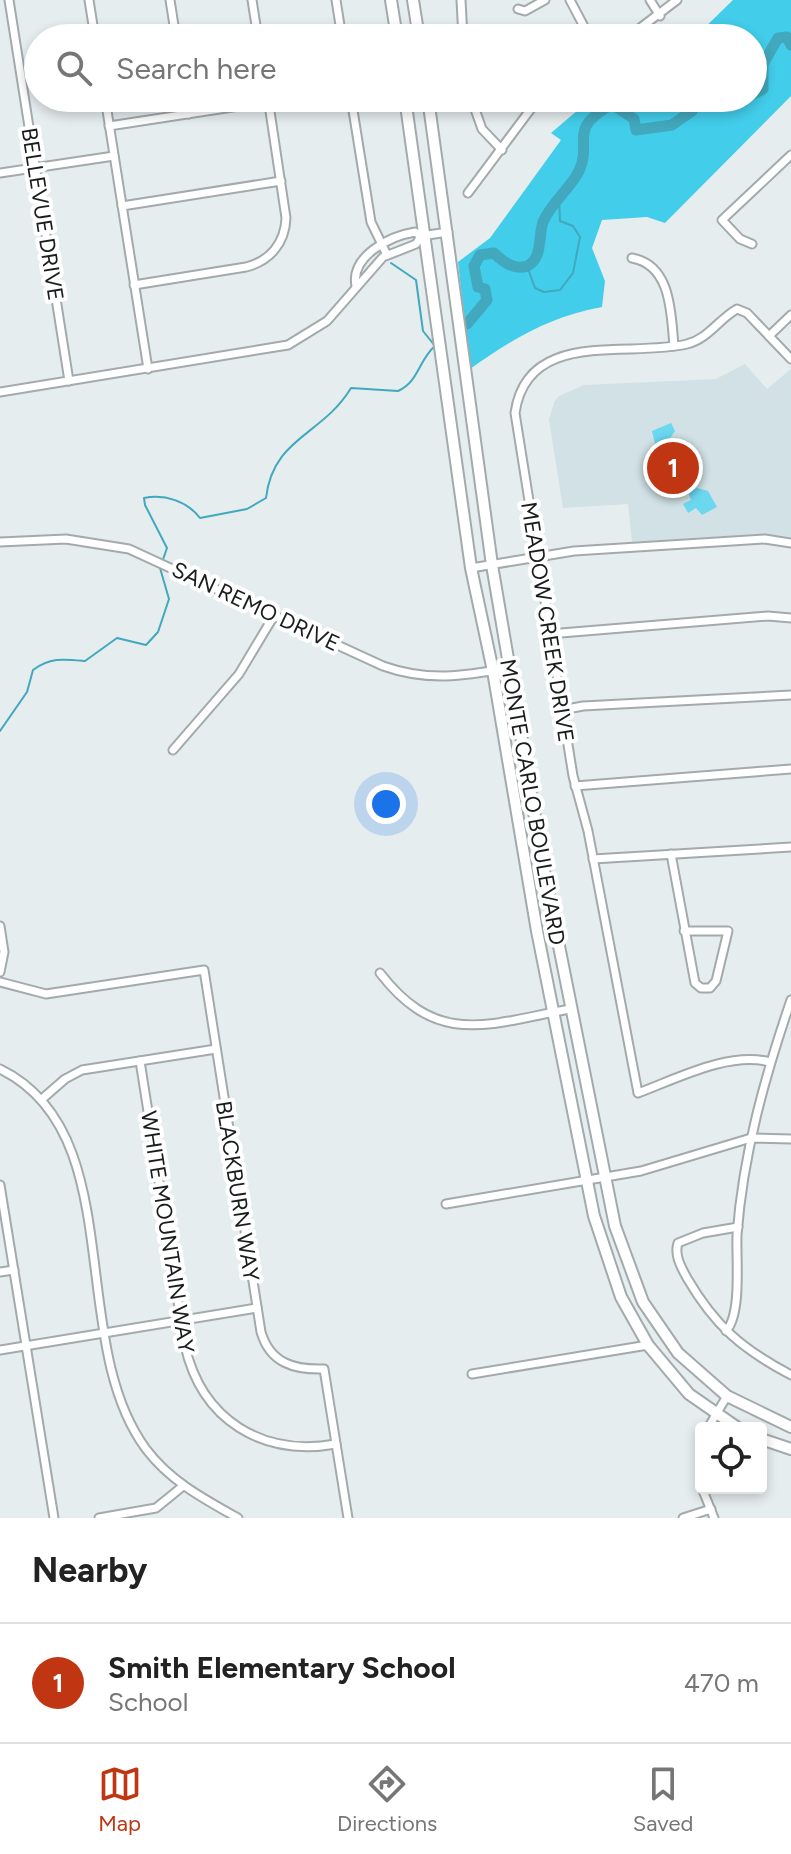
<!DOCTYPE html>
<style>
:root{--surface:#fff;--page:#f2f2f2;--text:#222;--muted:#767676;--line:#e0e0e0;--accent:#c03613}
body{margin:0;font-family:Figtree,sans-serif;background:var(--page);color:var(--text)}
.controls{position:absolute;right:24px;bottom:24px;display:grid;overflow:hidden;border-radius:8px;box-shadow:0 4px 12px #0003}
.controls button{width:72px;height:72px;display:grid;place-items:center;padding:0;border:0;border-bottom:2px solid var(--line);background:var(--surface);color:var(--text);font:40px sans-serif}
.you{position:absolute;left:386px;top:804px;width:28px;height:28px;margin:-20px;border:6px solid #fff;border-radius:50%;background:#1a73e8;box-shadow:0 0 0 12px #1a73e833}
.badge{display:grid;place-items:center;width:52px;height:52px;border-radius:50%;background:var(--accent);color:#fff;font-size:26px;font-weight:700}
.pin{position:absolute;translate:-50% -50%;border:4px solid #fff;box-shadow:0 2px 8px #0006}
.list{margin:0;padding:0;list-style:none}
h2{display:flex;justify-content:space-between;align-items:center;height:104px;margin:0;padding:0 32px;font-size:34px}
h2 small{font-size:26px;font-weight:400;color:var(--muted)}
.list li{display:grid;grid-template-columns:52px 1fr auto;gap:24px;align-items:center;box-sizing:border-box;height:120px;padding:0 32px;border-top:2px solid var(--line)}
.list b{display:block;font-size:30px;white-space:nowrap}
.list p{margin:0;font-size:26px;white-space:nowrap;color:var(--muted)}
.list em{font-size:26px;font-style:normal;color:var(--muted)}
.icon{flex:none;width:44px;height:44px;fill:none;stroke:currentColor;stroke-width:2;stroke-linecap:round;stroke-linejoin:round}
.map{position:relative;flex:none;width:791px;height:1518px;overflow:hidden}
.search{position:absolute;background:var(--surface);box-shadow:0 4px 12px #0003;left:24px;right:24px;top:24px;height:88px;display:flex;align-items:center;gap:20px;box-sizing:border-box;padding:0 28px;border-radius:44px;color:var(--muted);font-size:30px}
.sheet{height:224px;background:var(--surface)}
nav{display:flex;justify-content:space-around;align-items:center;box-sizing:border-box;height:112px;border-top:2px solid var(--line);background:var(--surface);font-size:22px;color:var(--muted)}
nav a{display:grid;justify-items:center;gap:4px}
nav .on{color:var(--accent)}
.map>svg:first-child{display:block}
</style>
<div class="map">
<svg width="791" height="1518" viewBox="0 0 791 1518">
<rect width="100%" height="100%" fill="#e6edef"/>
<polygon fill="#d1e1e5" points="745,364 767,389 791,369 791,537 762,534 632,542 628,504 563,508 549,420 554,402 559,396 584,385 716,379"/>
<g fill="#6bd8f0">
<polygon points="671,423 675,431 661,451 655,444 652,431"/>
<polygon points="697,488 708,491 717,507 702,515 696,508 688,513 683,504 691,500 688,492"/>
</g>
<path fill="#42cdea" d="M733,0H791V96L665,223L647,217L602,220L592,248L605,281L602,307C549,317 514,338 470,369L458,262L490,238L561,140L551,133L592,98H753V38H694Z"/>
<g fill="none" stroke-linecap="round" stroke-linejoin="round">
<g stroke="#42a8bd" stroke-width="2">
<polyline points="527,266 535,288 544,292 560,290 573,273 580,237 573,226 560,221 559,198"/>
<path d="M0,731L27,692L33,670C50,657 64,659 85,661L117,638L146,645L158,632L169,599L160,568L167,548L145,505L144,498C165,494 187,501 200,518L247,509L266,498C273,437 322,436 351,388L398,391C419,382 419,359 435,346L423,331L416,280L391,263"/>
</g>
<g stroke="#42a8bd" stroke-width="11">
<polyline points="753,94 763,89 763,64 778,38 787,37 791,45"/>
<path d="M467,324L487,300L485,289L478,287L474,266L480,255L494,253C502,261 514,271 527,266C543,259 538,236 543,222C551,203 570,189 579,171C593,141 566,130 612,104L634,119L636,130L672,125L692,111L700,98"/>
</g>
<g stroke="#a3aaac" stroke-width="11">
<g id="minor">
<polyline points="9,0 69,381"/>
<polyline points="89,0 95,38"/>
<polyline points="170,0 176,38"/>
<polyline points="252,0 258,38"/>
<polyline points="336,0 342,38"/>
<polyline points="461,0 463,38"/>
<polyline points="570,0 590,38"/>
<polyline points="650,0 660,16"/>
<polyline points="518,9 525,11 545,0"/>
<polyline points="627,38 677,0"/>
<polyline points="105,98 148,369"/>
<polyline points="186,98 189,114"/>
<polyline points="351,98 371,222 387,255"/>
<polyline points="471,98 482,129 502,150"/>
<polyline points="109,126 292,98"/>
<polyline points="0,173 114,156"/>
<polyline points="468,193 539,98"/>
<polyline points="122,206 281,181"/>
<polyline points="752,244 740,239 722,220 791,155"/>
<path d="M632,258C672,265 671,315 674,346"/>
<path d="M134,285L246,267C270,261 285,243 286,218L268,98"/>
<path d="M356,286C350,256 390,236 415,232L421,236L448,232"/>
<polyline points="769,336 791,315"/>
<polyline points="0,392 288,345 327,321 383,257 416,244 421,236"/>
<path d="M0,542L66,539L129,549L383,666C428,682 464,676 510,668"/>
<polyline points="471,568 574,551 765,539 791,543"/>
<polyline points="549,634 768,616 791,618"/>
<polyline points="562,710 583,706 791,695"/>
<polyline points="173,750 239,674 275,614"/>
<polyline points="575,786 791,769"/>
<polyline points="671,854 695,983 701,988 710,988 716,981 728,931 684,931"/>
<polyline points="593,859 791,847"/>
<polyline points="0,926 4,952 0,972"/>
<path d="M380,973C438,1048 488,1024 570,1009"/>
<path d="M0,982L46,994L204,970L261,1332C270,1363 294,1370 324,1369L348,1518"/>
<path d="M140,1061L185,1346C202,1420 262,1457 336,1444"/>
<path d="M770,1062C729,1051 676,1079 638,1093L588,831L573,776L515,413C527,328 628,358 687,344C708,339 719,319 737,309L747,313L791,359"/>
<path d="M0,1069C131,1133 65,1340 146,1449C170,1481 204,1499 238,1518"/>
<polyline points="42,1099 65,1079 82,1070 216,1049"/>
<polyline points="0,1185 54,1518"/>
<polyline points="446,1204 641,1171 751,1138 791,1139"/>
<path d="M738,1227L703,1233L678,1243C674,1255 681,1267 687,1278C715,1326 742,1349 791,1375"/>
<polyline points="0,1272 14,1270"/>
<path d="M726,1331C742,1314 736,1259 737,1235C743,1154 765,1076 791,1000"/>
<polyline points="0,1350 257,1308"/>
<polyline points="472,1374 648,1345"/>
<polyline points="708,1428 727,1396"/>
<polyline points="701,1447 701,1483"/>
<polyline points="702,1488 714,1518"/>
<polyline points="99,1518 156,1508 183,1486"/>
<polyline points="683,1518 711,1509"/>
</g>
</g>
<g stroke="#a3aaac" stroke-width="14">
<g id="secondary">
<polyline points="391,0 397,38"/>
<polyline points="413,0 419,38"/>
<polyline points="405,98 471,568 493,671 537,931 594,1216 621,1297 648,1345 689,1394 738,1428"/>
<polyline points="428,98 492,565 545,876 615,1226 643,1302 678,1353 727,1396 791,1427"/>
<polyline points="761,1439 791,1449"/>
</g>
</g>
<use href="#minor" stroke="#fff" stroke-width="7"/>
<use href="#secondary" stroke="#fff" stroke-width="10"/>
</g>
<g text-anchor="middle" stroke-width="8" stroke-linejoin="round" paint-order="stroke">
<g font-size="22" fill="#1a1c1d" stroke="#fff">
<text transform="translate(43 214) rotate(81)" y="8">BELLEVUE DRIVE</text>
<text transform="translate(256 606) rotate(25)" y="8">SAN REMO DRIVE</text>
<text transform="translate(548 622) rotate(81)" y="8">MEADOW CREEK DRIVE</text>
<text transform="translate(533 802) rotate(80)" y="8">MONTE CARLO BOULEVARD</text>
<text transform="translate(238 1191) rotate(81)" y="8">BLACKBURN WAY</text>
<text transform="translate(168 1232) rotate(81)" y="8">WHITE MOUNTAIN WAY</text>
</g>
</g>
</svg>
<div class="controls">
<button><svg class="icon" aria-label="locate" viewBox="0 0 24 24"><circle cx="12" cy="12" r="6"/><path d="M12 2v4M12 18v4M2 12h4M18 12h4"/></svg></button>
</div>
<div class="you"></div>
<div class="pin badge" style="left:673px;top:468px">1</div>
<div class="search"><svg class="icon" aria-label="search" viewBox="0 0 24 24"><circle cx="10" cy="10" r="6"/><path d="M15 15l6 6"/></svg>Search here</div>
</div>
<section class="sheet">
<h2>Nearby<small></small></h2>
<ul class="list">
<li><span class="badge">1</span><div><b>Smith Elementary School</b><p>School</p></div><em>470 m</em></li>
</ul>
</section>
<nav>
<a class="on"><svg class="icon" aria-label="map" viewBox="0 0 24 24"><path d="M3 6l6-2 6 2 6-2v14l-6 2-6-2-6 2zM9 4v14M15 6v14"/></svg>Map</a>
<a><svg class="icon" aria-label="directions" viewBox="0 0 24 24"><path d="M12 3l9 9-9 9-9-9zM9 14v-3h6M13 9l2 2-2 2"/></svg>Directions</a>
<a><svg class="icon" aria-label="saved" viewBox="0 0 24 24"><path d="M7 4h10v16l-5-4-5 4z"/></svg>Saved</a>
</nav>
